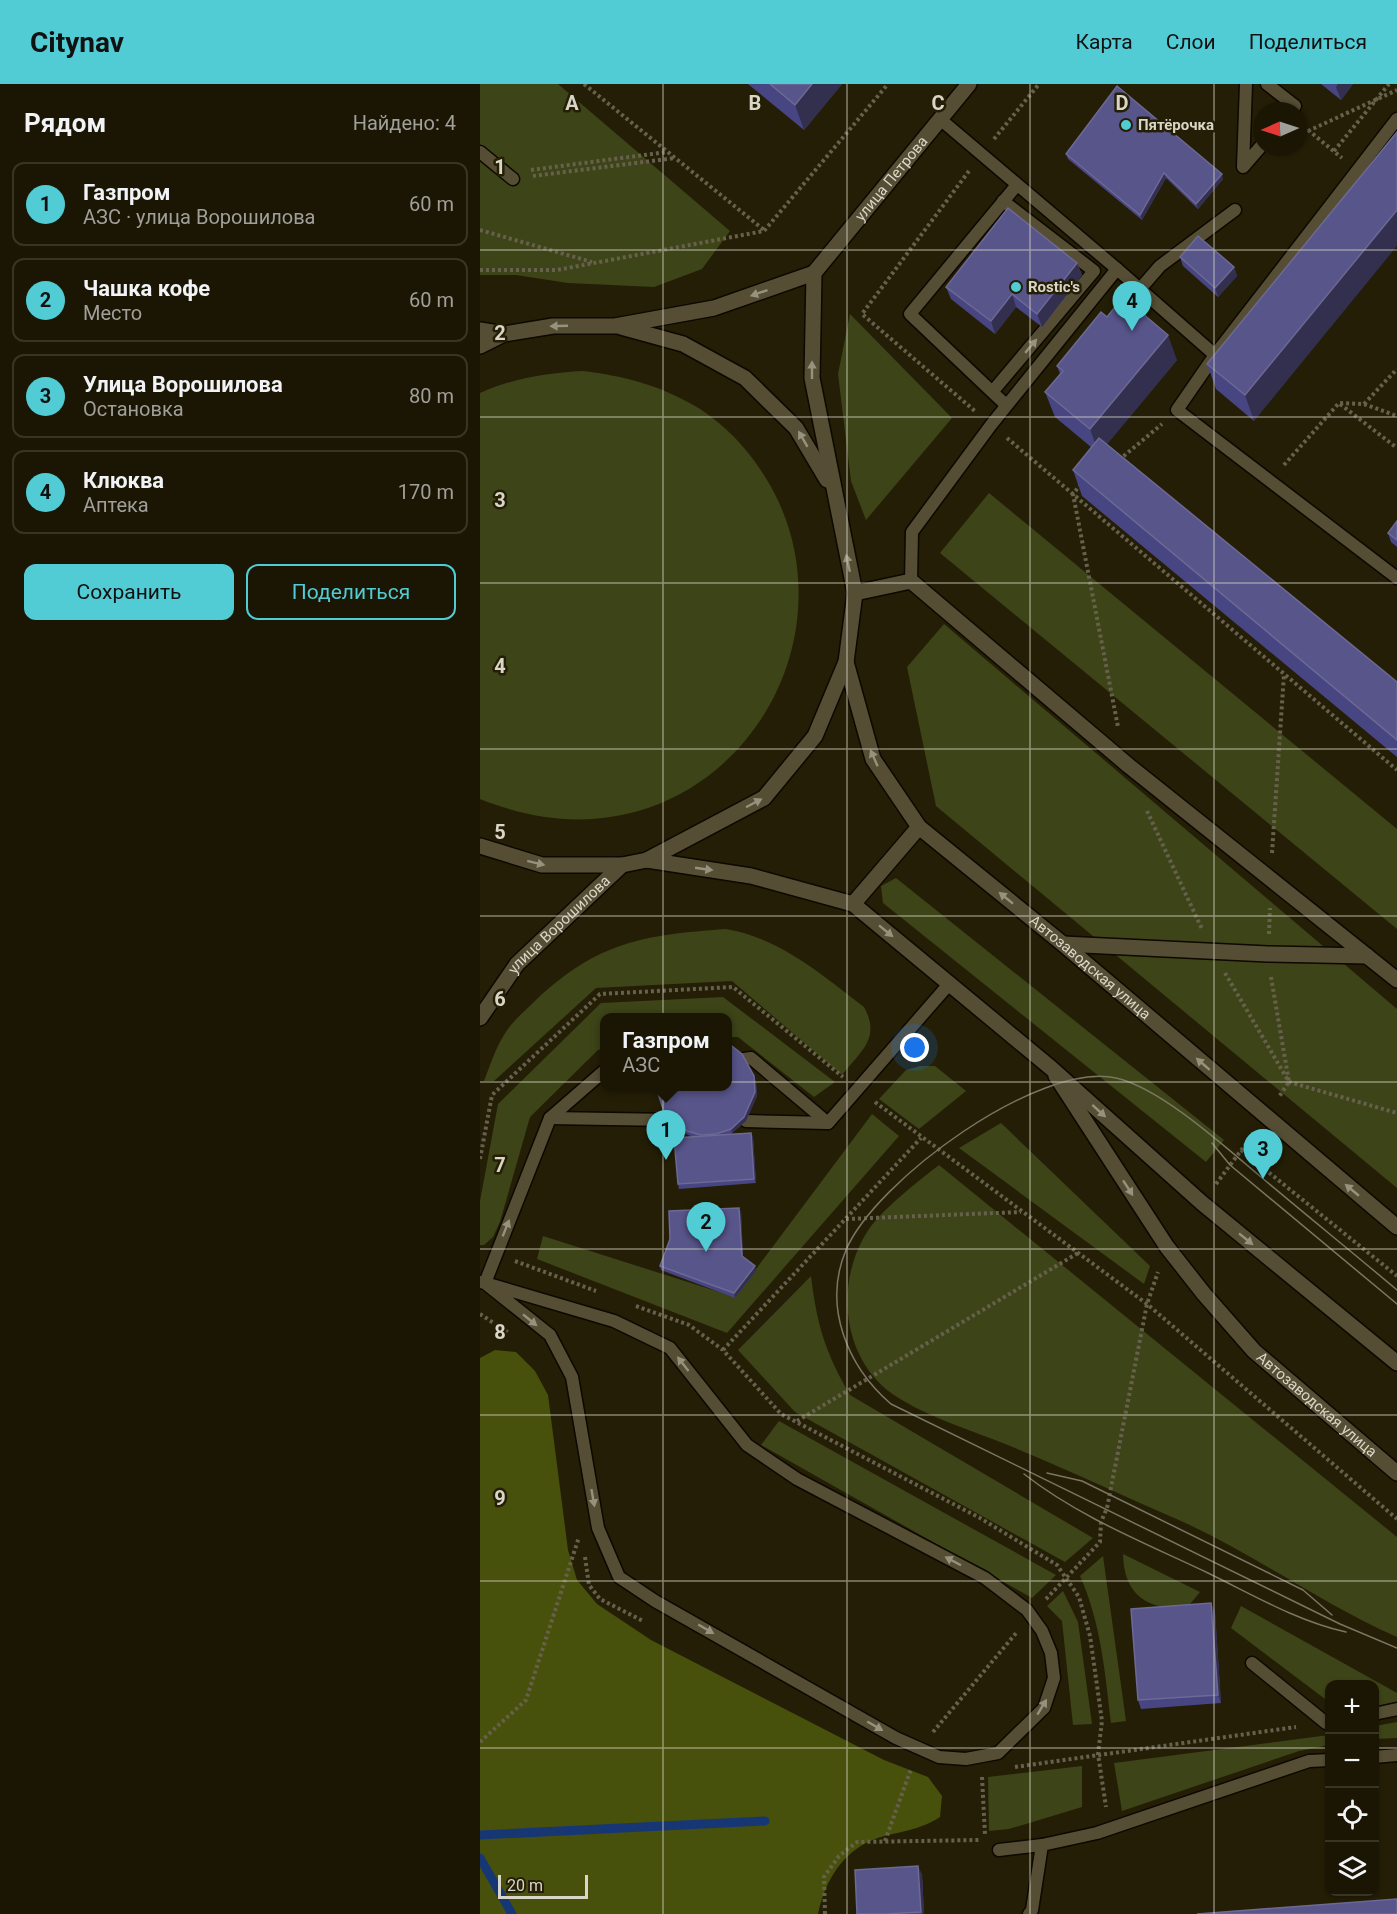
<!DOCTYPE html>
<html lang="ru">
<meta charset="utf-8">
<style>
:root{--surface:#1b1604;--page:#282313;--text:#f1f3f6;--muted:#a09f9a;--line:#393526;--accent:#51ccd5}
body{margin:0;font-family:Roboto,sans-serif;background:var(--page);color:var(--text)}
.controls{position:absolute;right:18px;bottom:18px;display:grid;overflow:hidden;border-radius:12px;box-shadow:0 2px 4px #0004}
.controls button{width:54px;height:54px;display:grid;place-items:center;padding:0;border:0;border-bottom:2px solid var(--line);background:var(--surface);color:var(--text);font:30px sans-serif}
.compass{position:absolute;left:773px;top:18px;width:54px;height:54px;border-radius:50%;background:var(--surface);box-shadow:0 2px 4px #0004;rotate:267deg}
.scale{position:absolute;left:18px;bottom:15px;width:90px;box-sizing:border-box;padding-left:6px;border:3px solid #d9d6c7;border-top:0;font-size:16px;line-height:21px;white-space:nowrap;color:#d9d6c7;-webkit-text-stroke:4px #241e06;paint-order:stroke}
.you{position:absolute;left:435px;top:964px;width:21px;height:21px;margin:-15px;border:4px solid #fff;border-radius:50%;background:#1a73e8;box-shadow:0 0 0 9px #1a73e833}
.badge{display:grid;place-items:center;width:39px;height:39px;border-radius:50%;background:var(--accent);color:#111;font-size:20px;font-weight:700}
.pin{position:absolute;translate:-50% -50px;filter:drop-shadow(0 2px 3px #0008)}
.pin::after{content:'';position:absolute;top:32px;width:21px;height:18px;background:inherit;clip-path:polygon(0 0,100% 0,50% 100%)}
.popup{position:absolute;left:120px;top:929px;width:132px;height:78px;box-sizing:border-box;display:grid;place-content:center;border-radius:12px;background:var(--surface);filter:drop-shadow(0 2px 4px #0005);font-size:20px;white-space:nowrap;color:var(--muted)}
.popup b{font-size:22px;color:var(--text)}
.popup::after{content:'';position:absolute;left:50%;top:100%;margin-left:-12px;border:12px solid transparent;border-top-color:var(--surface)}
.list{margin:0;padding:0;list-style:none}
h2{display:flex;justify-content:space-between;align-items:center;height:78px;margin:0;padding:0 24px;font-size:26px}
h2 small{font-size:20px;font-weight:400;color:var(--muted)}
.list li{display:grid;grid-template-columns:39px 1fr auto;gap:18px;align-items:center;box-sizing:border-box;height:84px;margin:0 12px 12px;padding:0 12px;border:2px solid var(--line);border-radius:12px}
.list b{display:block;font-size:22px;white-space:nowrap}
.list p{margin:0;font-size:20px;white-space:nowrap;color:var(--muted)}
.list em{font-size:20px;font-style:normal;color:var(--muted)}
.actions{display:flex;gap:12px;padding:18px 24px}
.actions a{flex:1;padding:14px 0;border:2px solid var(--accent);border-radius:12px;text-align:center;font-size:21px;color:var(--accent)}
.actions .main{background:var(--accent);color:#111}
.icon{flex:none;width:33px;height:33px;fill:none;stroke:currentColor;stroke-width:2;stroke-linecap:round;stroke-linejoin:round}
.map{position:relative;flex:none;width:917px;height:1830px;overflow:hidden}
header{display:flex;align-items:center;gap:36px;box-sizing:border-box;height:84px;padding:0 30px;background:var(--accent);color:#111}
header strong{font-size:28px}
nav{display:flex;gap:33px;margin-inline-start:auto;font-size:21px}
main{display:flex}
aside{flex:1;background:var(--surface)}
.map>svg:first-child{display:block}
</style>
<header>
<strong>Citynav</strong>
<nav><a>Карта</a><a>Слои</a><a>Поделиться</a></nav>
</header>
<main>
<aside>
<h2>Рядом<small>Найдено: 4</small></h2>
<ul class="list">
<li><span class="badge">1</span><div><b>Газпром</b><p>АЗС · улица Ворошилова</p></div><em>60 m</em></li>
<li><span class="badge">2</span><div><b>Чашка кофе</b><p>Место</p></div><em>60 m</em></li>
<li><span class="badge">3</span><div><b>Улица Ворошилова</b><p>Остановка</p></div><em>80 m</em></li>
<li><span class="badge">4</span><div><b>Клюква</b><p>Аптека</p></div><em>170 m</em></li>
</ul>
<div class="actions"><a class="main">Сохранить</a><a>Поделиться</a></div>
</aside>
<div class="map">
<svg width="917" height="1830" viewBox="0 0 917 1830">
<rect width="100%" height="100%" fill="#241e06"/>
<g fill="#3d4417">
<polygon points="0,0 78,0 250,147 222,185 174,203 88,199 36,191 0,191"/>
<polygon points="370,230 472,334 386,436 371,397 358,290"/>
<path d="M103,287C144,292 179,301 215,322C244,339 270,367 287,396C360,516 301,678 168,724C111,743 55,737 0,715V309C34,294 66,289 103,287Z"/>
<polygon points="509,409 917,745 917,845 460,469"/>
<polygon points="464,540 917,925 917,1104 456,722 427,583"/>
<polygon points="416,794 744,1056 726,1078 403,819 401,802"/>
<path d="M246,845C300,854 341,890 384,923C401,954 381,967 362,991L252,897L116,904L14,997H4C10,982 15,965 24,951C32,937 44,928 55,917C117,858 163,851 246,845Z"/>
<polygon points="243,913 355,998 334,1013 258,953 248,953 248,934 124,934 124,965 118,966 50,1033 20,1138 13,1153 4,1161 0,1161 0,1117 18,1020 121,919"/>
<polygon points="440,982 455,982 486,1007 439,1045 399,1015 426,986"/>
<polygon points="392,1030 419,1052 247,1249 57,1175 63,1152 255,1213"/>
<polygon points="521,1039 670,1182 664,1200 479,1064"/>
<path d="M459,1081L917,1453V1553C842,1520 776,1471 701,1437C646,1413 591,1387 535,1364C495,1347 441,1332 407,1306C360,1267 356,1194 389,1145C403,1125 438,1097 459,1081Z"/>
<path d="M331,1192C337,1241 345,1268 370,1311L613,1454L585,1478L315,1328L258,1266Z"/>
<polygon points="299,1337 576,1491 552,1514 281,1361"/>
<path d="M643,1470L720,1508L706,1525C667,1525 644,1512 643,1470Z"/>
<path d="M623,1472L646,1637L631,1639C625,1588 621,1539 600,1492Z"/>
<polygon points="583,1507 598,1538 612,1640 593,1641 582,1537 567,1522"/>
<polygon points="761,1522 917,1609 917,1618 895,1623 894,1600 850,1600 849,1618 751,1544"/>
<polygon points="917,1638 917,1654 895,1655 895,1642"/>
<polygon points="849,1651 849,1661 819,1667 642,1727 634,1679"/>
<polygon points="602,1682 602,1723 529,1745 509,1747 508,1693"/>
</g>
<path fill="#48510b" d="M15,1266L36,1268L55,1287L68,1311L88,1466L97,1496L117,1520L171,1556L404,1676L448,1693L462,1712L460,1733C434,1750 409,1747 386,1759C359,1773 344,1801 338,1830H0V1274Z"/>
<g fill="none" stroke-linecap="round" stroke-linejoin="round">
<g stroke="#173774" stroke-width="9">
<polyline points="0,1751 285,1737"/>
<polyline points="0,1774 32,1830"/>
</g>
<g stroke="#0d0800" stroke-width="15">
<g id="service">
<polyline points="766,0 763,83 782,61"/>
<polyline points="787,0 815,22 810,27"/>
<polyline points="0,68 33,95"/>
<polyline points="637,185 735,271 697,326 917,494"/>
<polyline points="660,205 680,182 755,126"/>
<polyline points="738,267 917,35"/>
<polyline points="513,307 614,187 523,117"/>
<polyline points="526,321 430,230 536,102"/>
<polyline points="431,497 432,448 511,341 637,185 460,35"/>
<polyline points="264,975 271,974 348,1039"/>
<polyline points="70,1034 190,1036"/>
<polyline points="266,1037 348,1039 470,899"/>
<polyline points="0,1198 5,1199 134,1237 190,1264 267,1361 317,1395 505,1494 547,1526 562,1547 571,1569 574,1594 564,1624 518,1669 486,1675 459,1673 416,1654 175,1517 139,1493 118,1444 92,1293 70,1251 5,1199"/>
<polyline points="5,1199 70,1034 124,987"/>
<polyline points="772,1579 846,1639 850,1638"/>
<polyline points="894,1630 917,1625"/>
<polyline points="894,1673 917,1671"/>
<polyline points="519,1766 562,1761"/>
<polyline points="549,1830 552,1826 562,1761 617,1749 829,1677 850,1676"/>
</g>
</g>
<g stroke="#0d0800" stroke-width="18">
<g id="minor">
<polyline points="375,509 431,497 649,682 917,896"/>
<polyline points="583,860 788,870 887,872"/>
<path id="s1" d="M576,992L687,1163L724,1210L774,1267L917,1389"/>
</g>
</g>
<g stroke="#0d0800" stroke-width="18">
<g id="secondary">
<path id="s2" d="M334,189L489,0"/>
<polyline points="141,243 203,260 265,294 316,344 347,396"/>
<polyline points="0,246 24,250"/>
<polyline points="0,262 24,250 73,242 135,242 234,224 334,189"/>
<path id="s3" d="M366,578L393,675L439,743L583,860L917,1143"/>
<polyline points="0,762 62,781 142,781 167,776 284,714 335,652 366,578 375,509 332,294 334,189"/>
<polyline points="167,776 271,792 373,820 571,984 722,1119 917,1279"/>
<polyline points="373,820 439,743"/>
<path id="s4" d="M0,934L37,880L142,781"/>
</g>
</g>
<g stroke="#66614c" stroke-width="4" stroke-dasharray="3 3" stroke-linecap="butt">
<polyline points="104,0 284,146"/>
<polyline points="828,46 862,74"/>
<polyline points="828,47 917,6"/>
<polyline points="514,55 559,0"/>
<polyline points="854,67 909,0"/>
<polyline points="51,86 187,68"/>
<polyline points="489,87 382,230 496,328"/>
<polyline points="53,92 195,74"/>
<polyline points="0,146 112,178"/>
<polyline points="0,186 77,186 284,147 408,0"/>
<polyline points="860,320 917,364"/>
<polyline points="884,320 917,285"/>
<polyline points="527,354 917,686"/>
<polyline points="639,376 682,340"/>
<polyline points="804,381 859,319 884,320 917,332"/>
<polyline points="601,400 593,410 638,643"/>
<polyline points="667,727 722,845"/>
<polyline points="792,769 804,590"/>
<polyline points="789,850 790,824"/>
<polyline points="745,889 809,998 917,1029"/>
<polyline points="791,893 809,998 799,1013"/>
<polyline points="395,1018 667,1220 917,1435"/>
<polyline points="761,1066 917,1192"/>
<polyline points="0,1075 12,1011 120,910 253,903 363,993"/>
<polyline points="736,1100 774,1049"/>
<polyline points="366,1135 541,1128"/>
<polyline points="35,1177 116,1207"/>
<polyline points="156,1222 209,1241 243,1266 301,1330 500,1434 577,1481 599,1513 610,1552 622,1637 618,1670 626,1723"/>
<polyline points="0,1230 29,1249"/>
<polyline points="243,1266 441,1054"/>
<polyline points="317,1337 598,1169"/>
<polyline points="105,1473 109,1501 120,1515 163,1537"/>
<polyline points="566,1515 620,1458 621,1438 627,1424 667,1220 678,1188"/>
<polyline points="453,1648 537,1548"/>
<polyline points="0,1658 46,1616 99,1453"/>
<polyline points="535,1683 816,1643"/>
<polyline points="502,1693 505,1751"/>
<polyline points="405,1757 431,1685"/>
<polyline points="345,1830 344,1793 359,1772 377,1758 500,1756"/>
</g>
<use href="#service" stroke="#554e35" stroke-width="12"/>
<use href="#minor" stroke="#554e35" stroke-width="15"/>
<use href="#secondary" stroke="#554e35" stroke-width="15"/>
<g stroke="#7a7662" stroke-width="1.5">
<polyline points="732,1059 750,1081 917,1220"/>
<path d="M917,1206C872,1168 826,1131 781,1093C745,1063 681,1004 636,994C559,977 395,1097 366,1166C342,1223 368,1283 411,1320L860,1540L917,1564"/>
<polyline points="567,1389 602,1397 823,1506 852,1531"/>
<path d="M544,1390C599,1433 665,1459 728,1489C773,1511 817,1537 866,1548"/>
</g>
</g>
<g fill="#484583">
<polygon points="268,0 362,0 324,46"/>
<polygon points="841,0 873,0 861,16"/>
<polygon points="917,48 774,337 736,305 727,280"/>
<polygon points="586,70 743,95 718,125 686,94 662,136 588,75"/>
<polygon points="700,173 754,183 757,192 738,213 703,182"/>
<polygon points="597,179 602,191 562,243 536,223 515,250 471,215 466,203"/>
<polygon points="627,233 697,276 627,360 917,598 917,673 602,412 593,386 611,363 575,333 565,308 580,290 577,282"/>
<polygon points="917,437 917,463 911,458 908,449"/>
<polygon points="276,997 277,1012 266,1037 252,1049 250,1050 271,1049 273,1053 276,1099 199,1105 198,1100 214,1053 208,1051 195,1043 185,1029 178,1009"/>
<polygon points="261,1128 263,1173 276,1187 255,1214 181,1186 180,1182"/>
<polygon points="731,1519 735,1528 741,1619 661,1625 658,1616"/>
<polygon points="442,1790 444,1830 377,1830"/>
</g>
<g fill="#332f4e">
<polygon points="332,0 362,0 324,46 315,21"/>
<polygon points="858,0 873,0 861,16 856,3"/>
<polygon points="684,89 686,94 662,136 660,131"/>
<polygon points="742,90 743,95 718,125 716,120"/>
<polygon points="917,126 917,162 774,337 765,311"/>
<polygon points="597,179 602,191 562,243 557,230"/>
<polygon points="754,183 757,192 738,213 735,204"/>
<polygon points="532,210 536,223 515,250 511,237"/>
<polygon points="688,251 697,276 619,370 610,345"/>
<polygon points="274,992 276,997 277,1012 266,1037 252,1049 251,1045"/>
<polygon points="271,1049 273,1053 276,1099 274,1095"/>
<polygon points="259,1124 261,1128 263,1176 262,1172"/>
<polygon points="275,1182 276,1187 255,1214 254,1209"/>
<polygon points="731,1519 735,1528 741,1619 738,1611"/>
<polygon points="438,1782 442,1790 444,1830 442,1830 441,1828"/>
</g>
<g fill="#58558a" stroke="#6c6994" stroke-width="1.5">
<polygon points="290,0 332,0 315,21"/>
<polygon points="637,2 742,90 716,120 684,89 660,131 586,70"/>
<polygon points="917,48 917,126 765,311 727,280"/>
<polygon points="528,124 597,179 557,230 532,210 511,237 466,203"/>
<polygon points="718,152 754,183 735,204 700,173"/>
<polygon points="643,213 688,251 610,345 565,308 583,287 577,282 621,228 627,233"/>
<polygon points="619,354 917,598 917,656 593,386"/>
<polygon points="917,437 917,456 908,449"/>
<polygon points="248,959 262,970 274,992 275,1008 264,1033 251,1045 236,1050 221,1051 207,1047 194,1038 183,1025 178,1009 179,1002 248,1002"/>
<polygon points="271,1049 274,1095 198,1100 194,1054"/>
<polygon points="259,1124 262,1172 275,1182 254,1209 180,1182 190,1155 189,1127"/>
<polygon points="731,1519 738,1611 658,1616 651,1525"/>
<polygon points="438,1782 441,1828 405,1830 377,1830 375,1786"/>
<polygon points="917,1815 917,1830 717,1830"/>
</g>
<defs><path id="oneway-solid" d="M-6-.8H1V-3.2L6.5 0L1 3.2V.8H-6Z" transform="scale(1.5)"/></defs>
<g fill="#97927e">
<use href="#oneway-solid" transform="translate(279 209) rotate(161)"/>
<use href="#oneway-solid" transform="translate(79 242) rotate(178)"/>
<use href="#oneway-solid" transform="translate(551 262) rotate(-50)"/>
<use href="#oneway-solid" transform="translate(332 286) rotate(-90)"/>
<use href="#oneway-solid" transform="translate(323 355) rotate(-120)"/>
<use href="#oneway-solid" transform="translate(368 479) rotate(-102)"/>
<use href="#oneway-solid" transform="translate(394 674) rotate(-114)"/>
<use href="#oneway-solid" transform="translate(274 719) rotate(-28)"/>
<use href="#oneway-solid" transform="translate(56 779) rotate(14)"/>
<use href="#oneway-solid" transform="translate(224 785) rotate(8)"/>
<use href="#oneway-solid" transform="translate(526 814) rotate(-141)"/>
<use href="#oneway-solid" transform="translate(406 847) rotate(39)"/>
<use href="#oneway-solid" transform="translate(723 980) rotate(-139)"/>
<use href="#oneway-solid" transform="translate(619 1027) rotate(42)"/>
<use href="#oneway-solid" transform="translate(648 1104) rotate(57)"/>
<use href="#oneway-solid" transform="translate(872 1106) rotate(-140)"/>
<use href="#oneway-solid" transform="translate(26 1144) rotate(-68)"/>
<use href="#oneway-solid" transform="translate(766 1155) rotate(39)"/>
<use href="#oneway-solid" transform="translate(50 1236) rotate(39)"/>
<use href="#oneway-solid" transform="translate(203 1280) rotate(-128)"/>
<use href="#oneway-solid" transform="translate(113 1414) rotate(80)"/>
<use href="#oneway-solid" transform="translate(473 1477) rotate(-152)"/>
<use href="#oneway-solid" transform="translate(226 1545) rotate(30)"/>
<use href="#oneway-solid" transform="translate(562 1623) rotate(-59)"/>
<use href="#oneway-solid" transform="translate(395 1642) rotate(30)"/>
</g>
<path fill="none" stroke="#d9d6c7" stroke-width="1.5" stroke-opacity="0.55" d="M183,0V1830M367,0V1830M550,0V1830M734,0V1830M0,166H917M0,333H917M0,499H917M0,665H917M0,832H917M0,998H917M0,1165H917M0,1331H917M0,1497H917M0,1664H850M894,1664H917"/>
<g fill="#51ccd5" stroke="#241e06" stroke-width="2">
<circle cx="646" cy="41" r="6"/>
<circle cx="536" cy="203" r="6"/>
</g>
<g text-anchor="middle" stroke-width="5" stroke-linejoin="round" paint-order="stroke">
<g font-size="15" font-weight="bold" fill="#d9d6c7" stroke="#241e06" text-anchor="start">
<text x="658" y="46">Пятёрочка</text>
<text x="548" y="208">Rostic's</text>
</g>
<g font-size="15" fill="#d9d6c7" stroke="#241e06">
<text dy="5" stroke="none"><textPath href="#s2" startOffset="122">улица Петрова</textPath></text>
<text dy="5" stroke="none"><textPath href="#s4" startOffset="123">улица Ворошилова</textPath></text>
<text dy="5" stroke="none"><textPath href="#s3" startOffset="404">Автозаводская улица</textPath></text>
<text dy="5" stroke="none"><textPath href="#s1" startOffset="422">Автозаводская улица</textPath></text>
</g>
</g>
<g font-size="20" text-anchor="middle" font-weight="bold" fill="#d9d6c7" stroke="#241e06" stroke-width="5" stroke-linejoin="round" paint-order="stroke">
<text x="92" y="26">A</text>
<text x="275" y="26">B</text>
<text x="458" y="26">C</text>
<text x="642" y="26">D</text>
<text x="20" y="90">1</text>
<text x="20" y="256">2</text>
<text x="20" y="423">3</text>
<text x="20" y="589">4</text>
<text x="20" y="755">5</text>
<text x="20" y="922">6</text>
<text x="20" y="1088">7</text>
<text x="20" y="1255">8</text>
<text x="20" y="1421">9</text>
</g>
</svg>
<div class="controls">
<button>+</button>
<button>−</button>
<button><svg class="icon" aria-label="locate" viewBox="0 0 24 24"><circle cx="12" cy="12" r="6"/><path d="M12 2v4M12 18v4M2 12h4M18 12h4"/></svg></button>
<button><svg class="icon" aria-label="layers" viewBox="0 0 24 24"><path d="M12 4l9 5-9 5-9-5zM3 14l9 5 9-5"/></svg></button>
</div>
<svg class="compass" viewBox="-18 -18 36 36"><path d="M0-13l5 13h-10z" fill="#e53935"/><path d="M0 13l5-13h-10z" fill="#a09f9a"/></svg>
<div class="scale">20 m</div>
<div class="you"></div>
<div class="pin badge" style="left:186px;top:1076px">1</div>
<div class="popup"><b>Газпром</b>АЗС</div>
<div class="pin badge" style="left:226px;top:1168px">2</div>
<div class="pin badge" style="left:783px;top:1095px">3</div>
<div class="pin badge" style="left:652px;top:247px">4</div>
</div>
</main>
